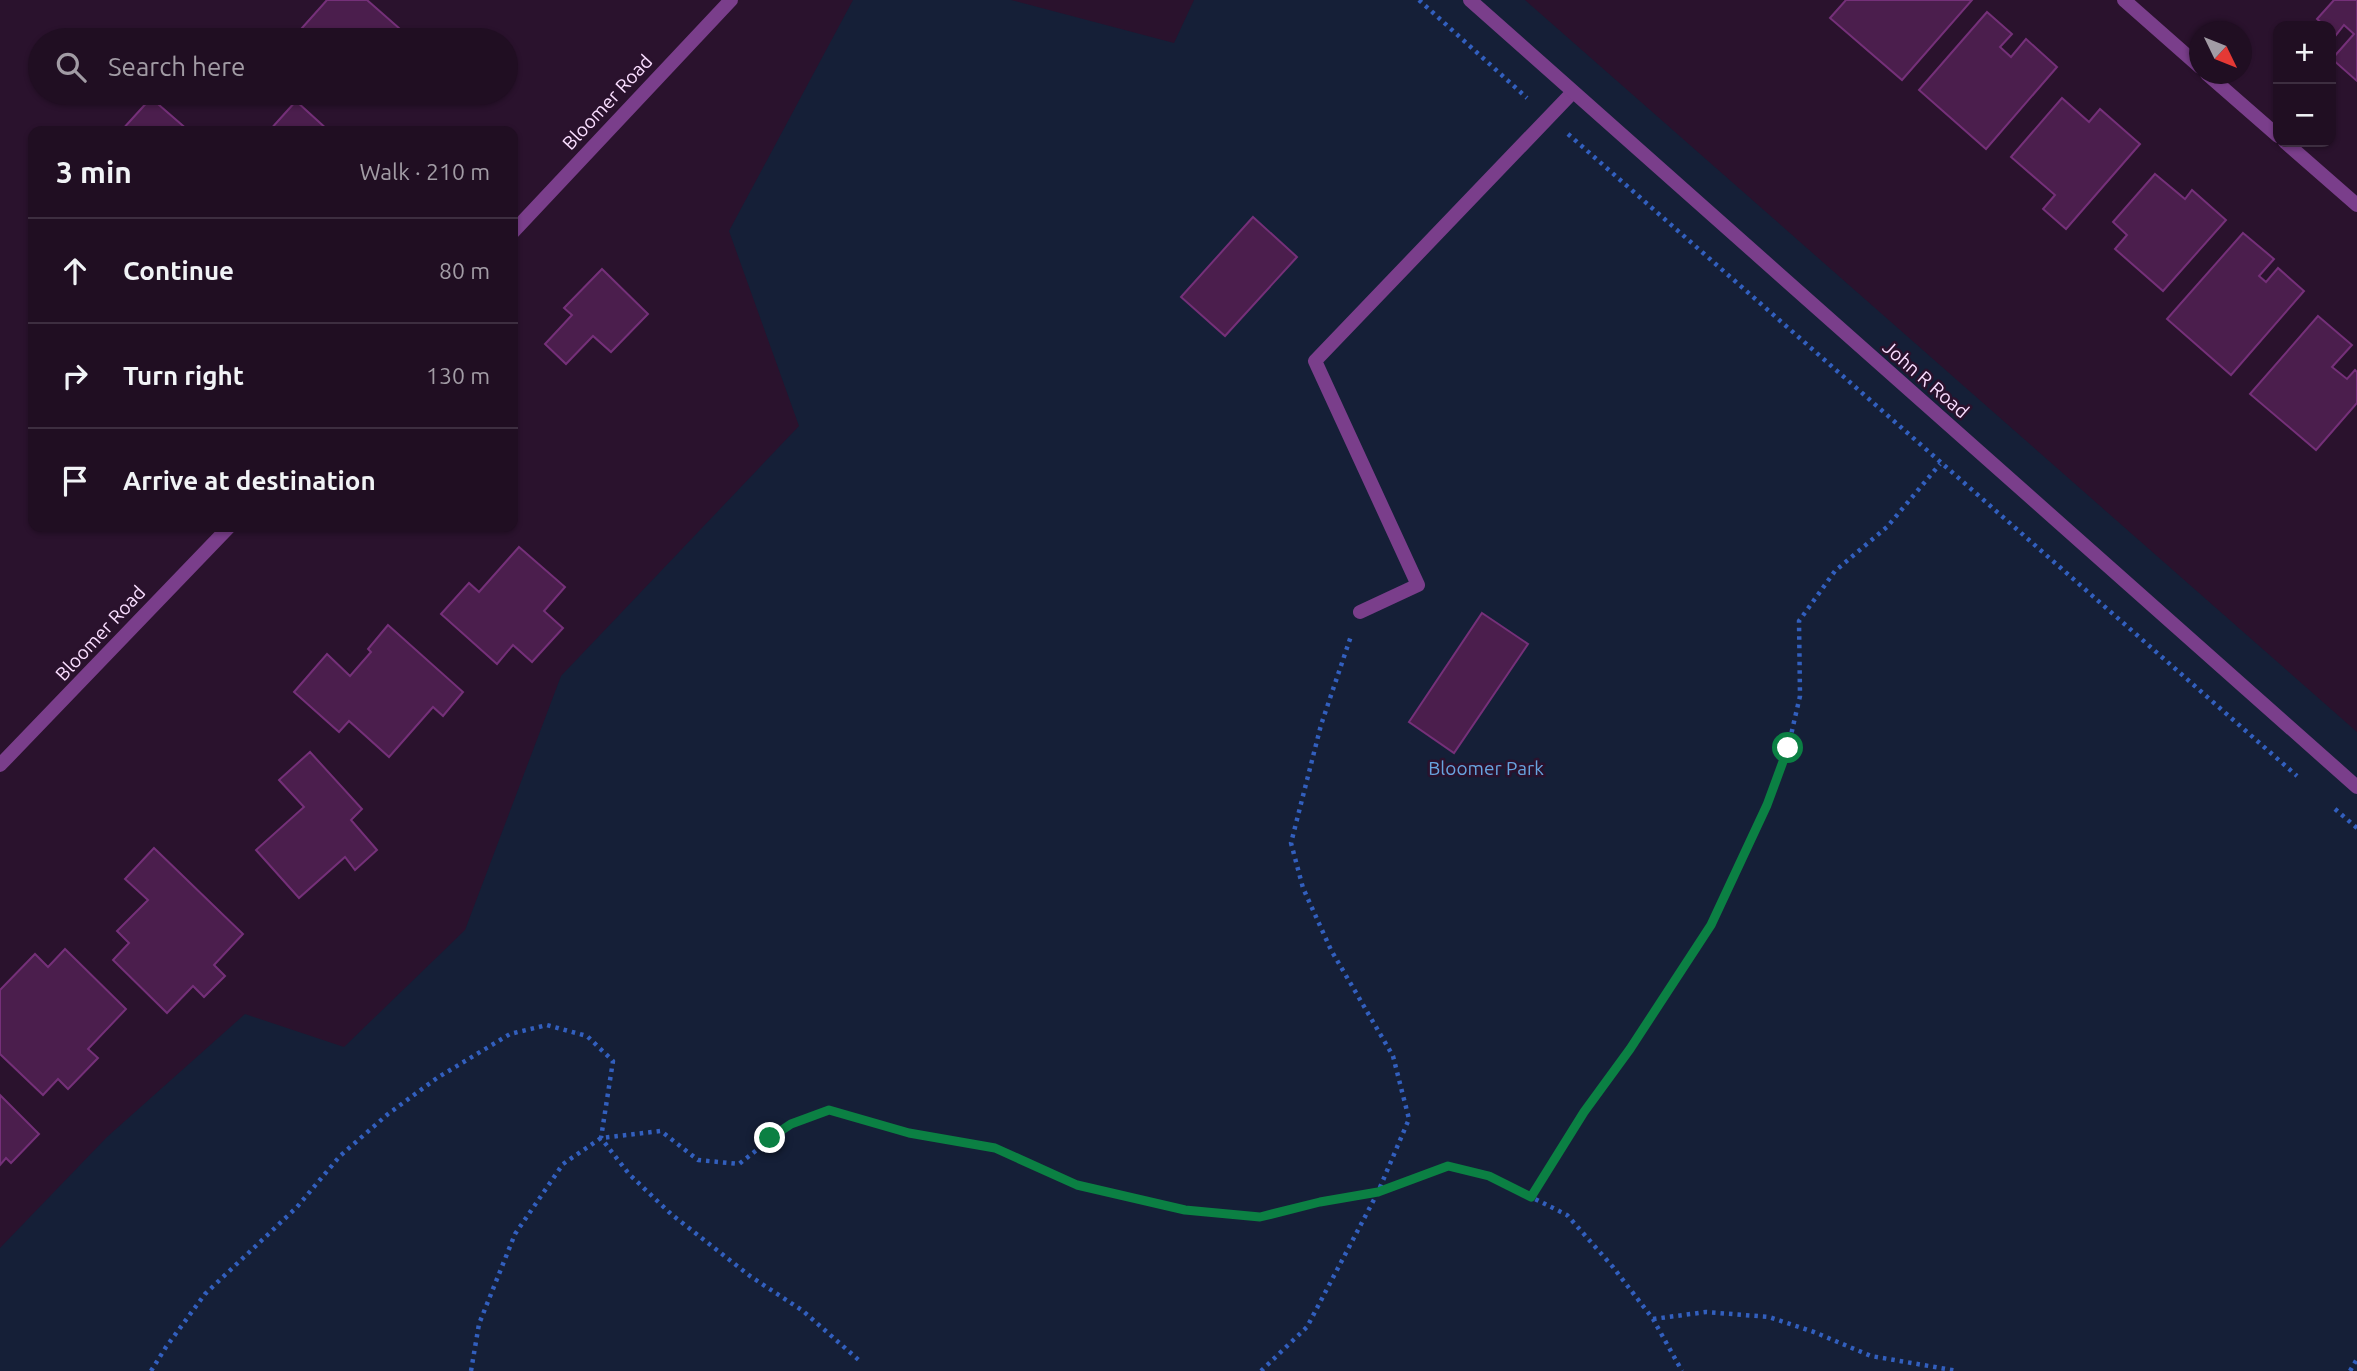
<!DOCTYPE html>
<meta charset="utf-8">
<style>
:root{--surface:#200e22;--page:#2d1c2f;--text:#f1f3f6;--muted:#a29ca5;--line:#3d2e40}
body{margin:0;font-family:Ubuntu,sans-serif;background:var(--page);color:var(--text)}
.controls{position:absolute;right:21px;top:21px;display:grid;overflow:hidden;border-radius:14px;box-shadow:0 2px 5px #0004}
.controls button{width:63px;height:63px;display:grid;place-items:center;padding:0;border:0;border-bottom:2px solid var(--line);background:var(--surface);color:var(--text);font:35px sans-serif}
.compass{position:absolute;left:2189px;top:21px;width:63px;height:63px;border-radius:50%;background:var(--surface);box-shadow:0 2px 5px #0004;rotate:133deg}
.stop{position:absolute;width:21px;height:21px;margin:-16px;border:5px solid #0b8043;border-radius:50%;background:#fff}
.stop.end{background:#0b8043;border-color:#fff;box-shadow:0 2px 7px #0008}
.list{margin:0;padding:0;list-style:none}
h2{display:flex;justify-content:space-between;align-items:center;height:91px;margin:0;padding:0 28px;font-size:30px}
h2 small{font-size:23px;font-weight:400;color:var(--muted)}
.list li{display:grid;grid-template-columns:46px 1fr auto;gap:21px;align-items:center;box-sizing:border-box;height:105px;padding:0 28px;border-top:2px solid var(--line)}
.list b{display:block;font-size:26px;white-space:nowrap}
.list em{font-size:23px;font-style:normal;color:var(--muted)}
.icon{flex:none;width:38px;height:38px;fill:none;stroke:currentColor;stroke-width:2;stroke-linecap:round;stroke-linejoin:round}
.map{position:relative;flex:none;width:2357px;height:1371px;overflow:hidden}
.search{position:absolute;background:var(--surface);box-shadow:0 2px 5px #0004;left:28px;top:28px;width:490px;height:77px;display:flex;align-items:center;gap:18px;box-sizing:border-box;padding:0 24px;border-radius:38px;color:var(--muted);font-size:26px}
.panel{position:absolute;background:var(--surface);box-shadow:0 2px 5px #0004;left:28px;top:126px;width:490px;height:406px;border-radius:14px}
.map>svg:first-child{display:block}
</style>
<div class="map">
<svg width="2357" height="1371" viewBox="0 0 2357 1371">
<rect width="100%" height="100%" fill="#2a122d"/>
<polygon fill="#151f37" points="853,0 1011,0 1174,43 1194,0 1525,0 2357,732 2357,1371 0,1371 0,1248 107,1137 245,1014 344,1047 465,930 561,676 799,426 729,231"/>
<g fill="#4b1e4d" stroke="#753079" stroke-width="2">
<polygon points="327,0 367,0 408,36 404,40 315,40 302,28"/>
<polygon points="1846,0 1972,0 1902,80 1830,18"/>
<polygon points="2334,0 2357,0 2357,81 2332,59 2354,34 2344,25 2336,35 2331,31 2331,26 2325,26 2317,19"/>
<polygon points="1987,12 2012,34 2000,47 2011,57 2026,39 2057,67 1986,149 1919,90"/>
<polygon points="151,98 189,131 121,131"/>
<polygon points="2062,98 2089,122 2100,109 2140,144 2066,229 2043,209 2055,195 2011,157"/>
<polygon points="296,101 329,131 269,131"/>
<polygon points="2155,174 2185,199 2192,190 2226,220 2163,291 2115,249 2127,235 2113,222"/>
<polygon points="1253,217 1297,257 1225,336 1181,297"/>
<polygon points="2243,233 2274,259 2259,276 2266,282 2278,268 2304,291 2231,375 2167,319"/>
<polygon points="602,269 648,314 611,352 593,336 566,364 545,344 572,315 564,308"/>
<polygon points="2318,316 2352,345 2332,367 2347,379 2355,370 2357,372 2357,403 2316,450 2250,394"/>
<polygon points="519,547 565,587 544,611 563,628 532,662 513,645 497,664 441,614 469,583 479,592"/>
<polygon points="1482,613 1528,644 1454,753 1409,722"/>
<polygon points="388,625 463,692 443,716 433,707 389,757 349,721 339,732 294,692 327,654 350,676 371,652 368,649"/>
<polygon points="310,752 362,809 351,820 377,850 355,870 345,857 299,898 256,850 304,807 279,780"/>
<polygon points="154,848 243,934 214,965 225,976 204,997 193,986 167,1013 113,960 129,943 117,931 148,900 125,879"/>
<polygon points="65,949 126,1009 88,1049 98,1058 68,1089 58,1079 43,1095 0,1054 0,990 35,954 48,967"/>
<polygon points="0,1095 39,1134 11,1163 6,1158 0,1165"/>
</g>
<g fill="none" stroke-linecap="round" stroke-linejoin="round">
<g stroke="#325fbe" stroke-width="4.5" stroke-dasharray="3.5 5" stroke-linecap="butt">
<polyline points="1419,0 1527,98"/>
<polyline points="1568,134 2297,776"/>
<polyline points="2335,809 2357,828"/>
<polyline points="1531,1197 1584,1112 1630,1049 1711,924 1767,805 1788,748 1800,696 1799,621 1835,571 1887,527 1940,464"/>
<polyline points="1653,1319 1706,1312 1769,1317 1814,1332 1871,1356 1958,1371"/>
<polyline points="151,1371 166,1347 205,1294 297,1207 340,1156 388,1114 437,1078 510,1034 547,1025 587,1036 613,1061 601,1138 629,1174 671,1214 750,1276 803,1311 861,1362"/>
<polyline points="471,1371 479,1324 515,1234 563,1164 601,1138 661,1131 698,1160 739,1164 791,1123 829,1110 909,1133 994,1148 1078,1185 1185,1210 1260,1217 1320,1202 1378,1192 1448,1166 1489,1176 1567,1215 1613,1267 1653,1319 1682,1371"/>
<polyline points="1261,1371 1307,1327 1378,1192 1409,1119 1393,1056 1331,950 1303,888 1291,843 1321,725 1351,636"/>
<polyline points="2350,1371 2357,1359"/>
</g>
<polyline stroke="#7a3e8b" stroke-width="14" points="1360,612 1418,585 1315,361 1572,93"/>
<g stroke="#7a3e8b" stroke-width="14">
<polyline points="1470,0 2357,787"/>
<polyline points="2124,0 2200,67"/>
<polyline points="2207,74 2278,136"/>
<polyline points="2285,142 2357,205"/>
<polyline points="513,232 731,0"/>
<polyline points="0,765 229,527"/>
</g>
</g>
<g fill="none" stroke-linecap="round" stroke-linejoin="round">
<polyline stroke="#0b8043" stroke-width="9" points="770,1138 791,1124 829,1110 909,1133 995,1148 1077,1185 1185,1210 1260,1217 1320,1202 1378,1192 1448,1166 1489,1176 1531,1197 1584,1112 1630,1049 1711,925 1767,805 1788,748"/>
</g>
<g text-anchor="middle" stroke-width="5" stroke-linejoin="round" paint-order="stroke">
<g font-size="19" fill="#fadeff" stroke="#2a122d">
<text transform="translate(607 102) rotate(-47)" y="7">Bloomer Road</text>
<text transform="translate(1926 379) rotate(41)" y="7">John R Road</text>
<text transform="translate(100 633) rotate(-47)" y="7">Bloomer Road</text>
</g>
<g font-size="19" fill="#68a5e0" stroke="#2a122d">
<text x="1486" y="775">Bloomer Park</text>
</g>
</g>
</svg>
<div class="controls">
<button>+</button>
<button>−</button>
</div>
<svg class="compass" viewBox="-18 -18 36 36"><path d="M0-13l5 13h-10z" fill="#e53935"/><path d="M0 13l5-13h-10z" fill="#a29ca5"/></svg>
<div class="stop" style="left:1788px;top:748px"></div>
<div class="stop end" style="left:770px;top:1138px"></div>
<div class="search"><svg class="icon" aria-label="search" viewBox="0 0 24 24"><circle cx="10" cy="10" r="6"/><path d="M15 15l6 6"/></svg>Search here</div>
<section class="panel">
<h2>3 min<small>Walk · 210 m</small></h2>
<ul class="list">
<li><svg class="icon" aria-label="ahead" viewBox="0 0 24 24"><path d="M12 20V5M6 11l6-6 6 6"/></svg><div><b>Continue</b></div><em>80 m</em></li>
<li><svg class="icon" aria-label="right" viewBox="0 0 24 24"><path d="M7 20v-9h11M14 6l5 5-5 5"/></svg><div><b>Turn right</b></div><em>130 m</em></li>
<li><svg class="icon" aria-label="arrive" viewBox="0 0 24 24"><path d="M6 21V4h12l-3 4 3 4H6"/></svg><div><b>Arrive at destination</b></div></li>
</ul>
</section>
</div>
